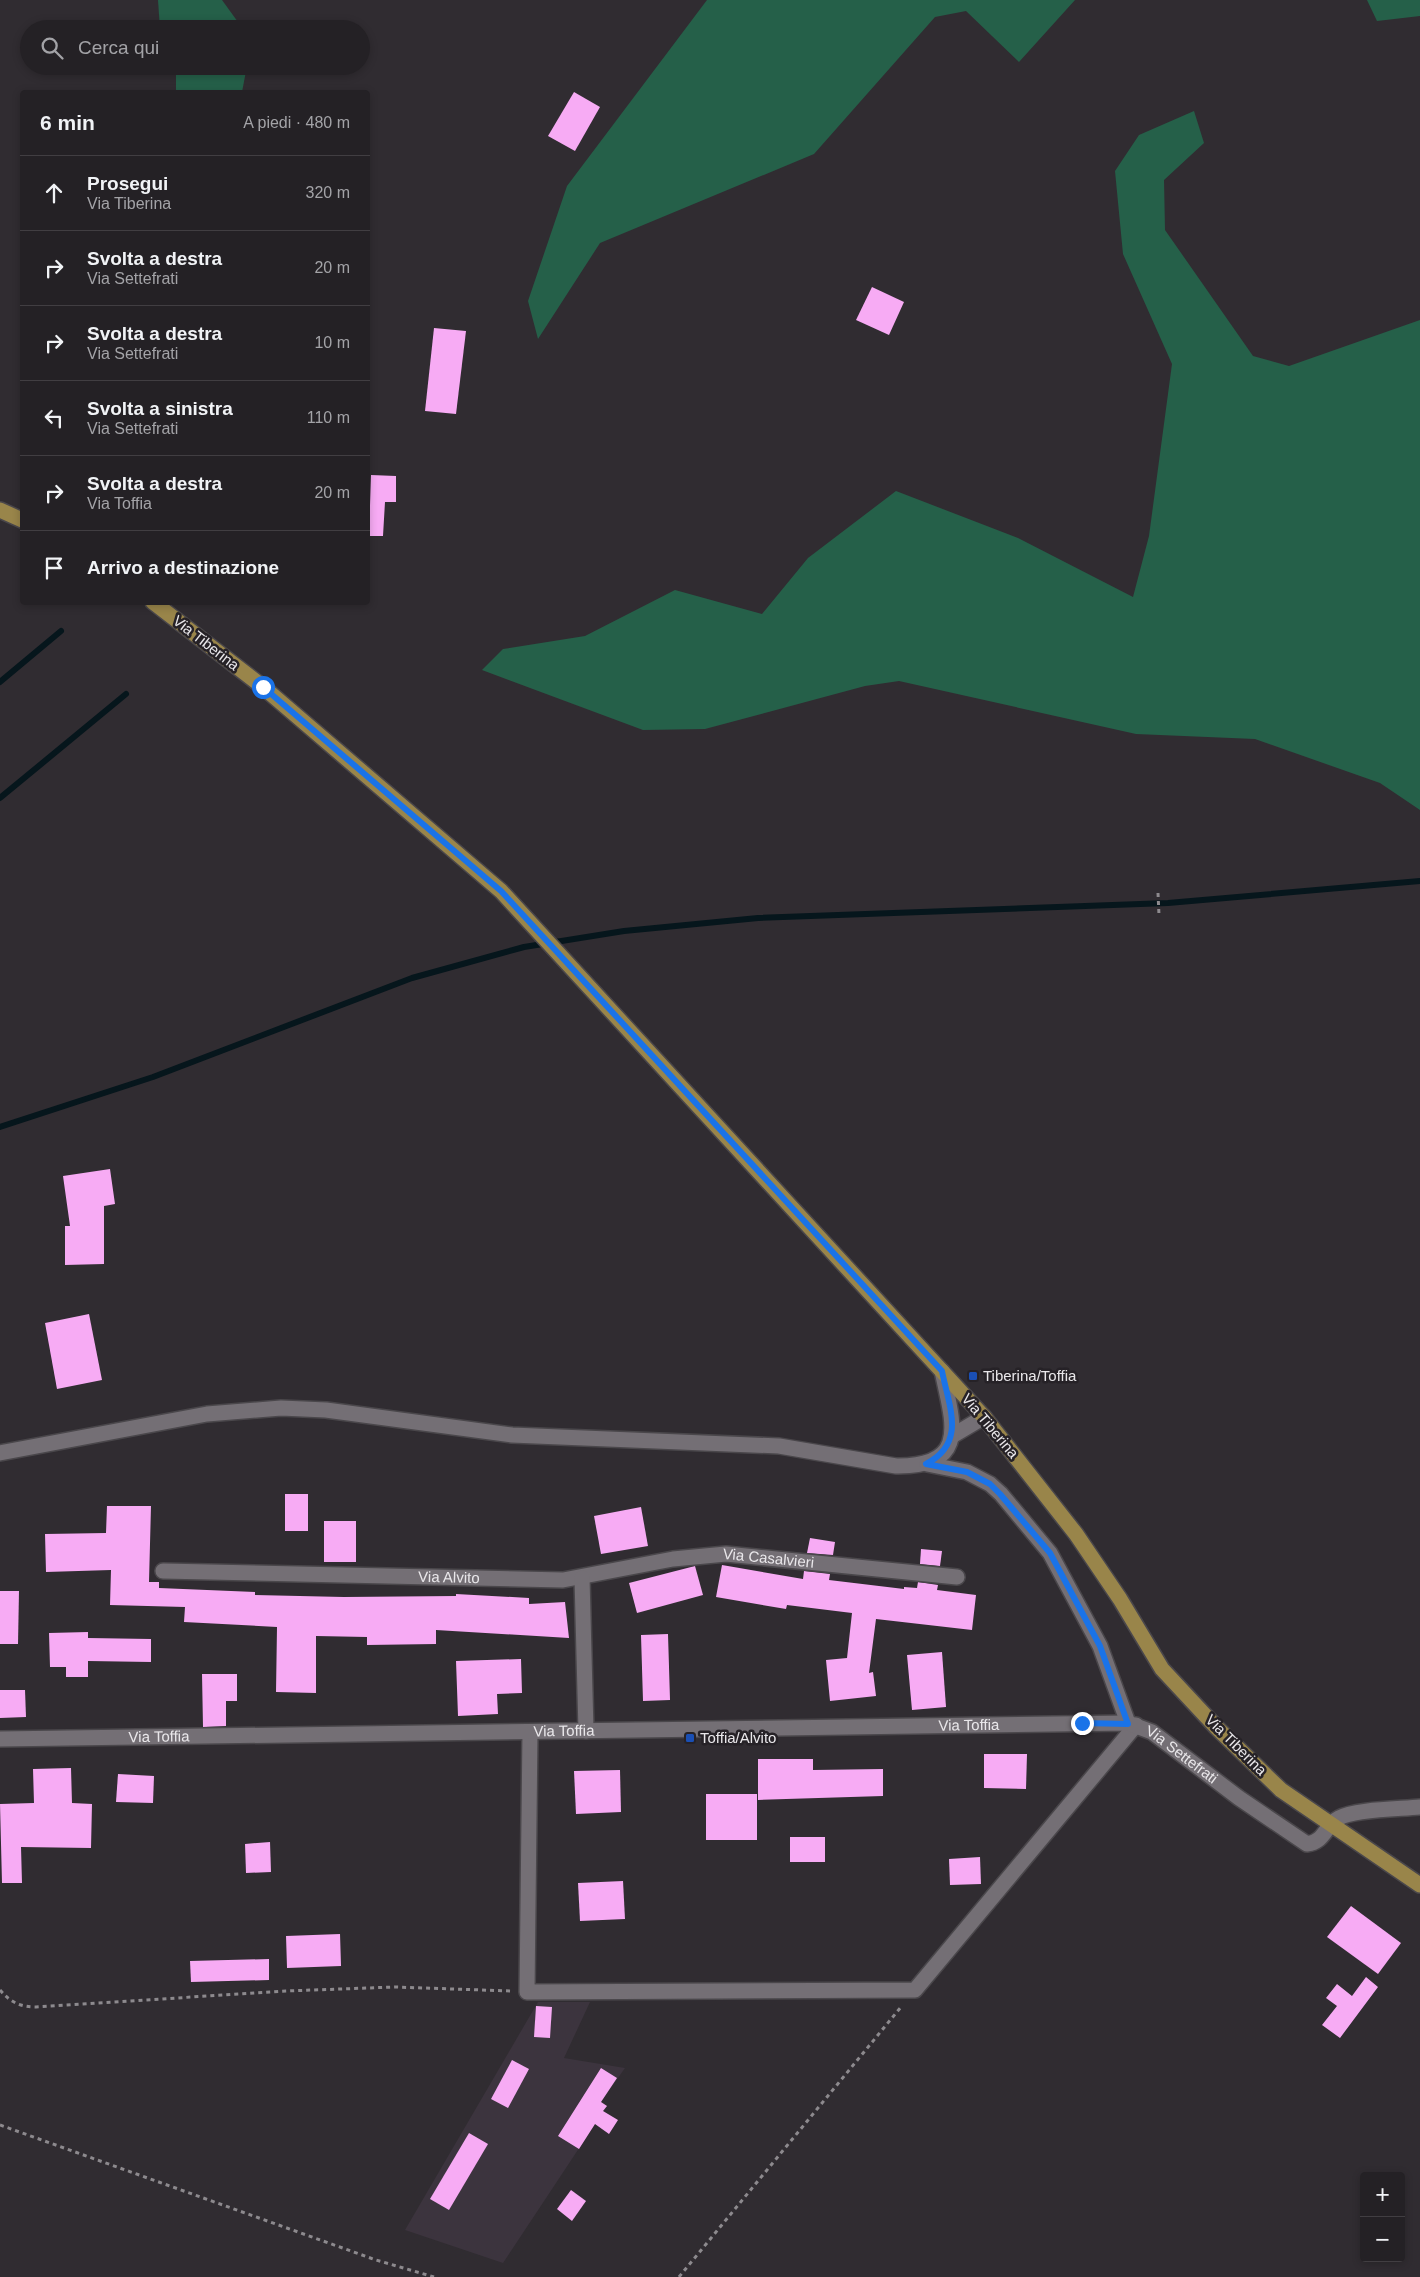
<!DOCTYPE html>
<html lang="it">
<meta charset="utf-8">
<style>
:root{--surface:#242125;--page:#2c292d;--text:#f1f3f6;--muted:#a3a3a7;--line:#413e42}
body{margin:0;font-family:Arial,sans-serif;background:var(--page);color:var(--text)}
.controls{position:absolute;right:15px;bottom:15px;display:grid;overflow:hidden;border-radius:5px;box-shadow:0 2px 8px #0003}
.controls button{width:45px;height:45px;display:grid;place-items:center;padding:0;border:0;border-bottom:1px solid var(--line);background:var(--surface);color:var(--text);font:25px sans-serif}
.stop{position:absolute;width:15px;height:15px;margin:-11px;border:4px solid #1a73e8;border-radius:50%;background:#fff}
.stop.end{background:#1a73e8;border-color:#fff;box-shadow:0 1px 5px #0008}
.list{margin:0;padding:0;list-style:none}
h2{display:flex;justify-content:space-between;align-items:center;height:65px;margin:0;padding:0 20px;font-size:21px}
h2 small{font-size:16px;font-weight:400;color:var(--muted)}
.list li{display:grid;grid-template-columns:32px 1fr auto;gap:15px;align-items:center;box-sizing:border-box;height:75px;padding:0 20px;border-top:1px solid var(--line)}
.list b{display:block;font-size:19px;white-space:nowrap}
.list p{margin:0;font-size:16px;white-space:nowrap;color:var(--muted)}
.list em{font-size:16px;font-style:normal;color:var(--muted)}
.icon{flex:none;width:28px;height:28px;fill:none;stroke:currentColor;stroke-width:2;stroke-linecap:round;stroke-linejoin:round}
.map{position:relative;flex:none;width:1420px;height:2277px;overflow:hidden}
.search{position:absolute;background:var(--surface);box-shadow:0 2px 8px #0003;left:20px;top:20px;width:350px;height:55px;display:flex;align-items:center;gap:12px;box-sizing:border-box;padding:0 18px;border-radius:28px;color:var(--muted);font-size:19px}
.panel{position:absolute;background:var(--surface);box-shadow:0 2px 8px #0003;left:20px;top:90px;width:350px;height:515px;border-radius:5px}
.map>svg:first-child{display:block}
</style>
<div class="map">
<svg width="1420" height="2277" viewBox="0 0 1420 2277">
<rect width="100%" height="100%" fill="#302c31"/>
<polygon fill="#3c343e" points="538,2002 590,2002 564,2058 625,2068 601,2102 607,2106 503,2263 405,2230"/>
<g fill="#256049">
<polygon points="158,0 222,0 243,29 160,29"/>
<polygon points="707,0 1075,0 1019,62 966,11 935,17 814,154 600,243 538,339 528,301 567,186"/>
<polygon points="1367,0 1420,0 1420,16 1377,21"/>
<polygon points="173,66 247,66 242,92 176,92 176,75"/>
<polygon points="1194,111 1204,143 1164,180 1165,230 1253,356 1289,366 1420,320 1420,810 1380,783 1255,739 1136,734 899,681 865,686 705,729 643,730 482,670 503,649 585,636 675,590 762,614 808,558 896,491 1018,538 1133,597 1149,536 1172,364 1123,254 1115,171 1139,135"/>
</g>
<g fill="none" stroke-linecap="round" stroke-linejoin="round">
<g stroke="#06161c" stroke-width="6">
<polyline points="0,682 61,631"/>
<polyline points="0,798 126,694"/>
<polyline points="0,1127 153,1077 412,978 524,947 624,931 758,918 1168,903 1420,881"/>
</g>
</g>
<g fill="#f7abf4">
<polygon points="574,92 600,107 575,151 548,136"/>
<polygon points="872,287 904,302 889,335 856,320"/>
<polygon points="434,328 466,331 456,414 425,411"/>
<polygon points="371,475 396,476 396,502 385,502 383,536 369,536"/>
<polygon points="110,1169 115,1204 104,1206 104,1264 65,1265 65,1226 70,1226 63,1176"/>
<polygon points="89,1314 102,1380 57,1389 45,1323"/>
<rect x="285" y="1494" width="23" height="37"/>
<polygon points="107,1506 151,1506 149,1582 159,1582 159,1588 255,1592 255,1595 344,1597 456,1596 456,1594 529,1598 529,1604 565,1602 569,1638 436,1630 436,1644 367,1645 367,1637 316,1636 316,1693 276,1692 277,1627 184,1622 185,1607 110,1605 111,1570 46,1572 45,1534 106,1533"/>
<polygon points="641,1507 648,1546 601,1554 594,1516"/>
<rect x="324" y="1521" width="32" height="41"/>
<polygon points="810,1538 835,1542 833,1555 807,1553"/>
<polygon points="921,1549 942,1551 940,1566 920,1564"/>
<polygon points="722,1565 803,1579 804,1571 830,1574 829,1580 904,1589 904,1587 917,1588 918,1582 938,1585 937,1590 976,1595 972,1630 876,1619 869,1673 873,1672 876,1696 830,1701 826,1660 847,1658 852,1613 787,1605 786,1609 716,1597"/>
<polygon points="695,1566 703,1595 637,1613 629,1583"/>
<polygon points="0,1591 19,1591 18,1644 0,1644"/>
<polygon points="88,1632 88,1638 151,1639 151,1662 88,1661 88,1677 66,1677 66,1667 50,1667 49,1633"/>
<polygon points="668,1634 670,1700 643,1701 641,1635"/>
<polygon points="942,1652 946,1707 912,1710 907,1655"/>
<polygon points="521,1659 522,1693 497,1694 498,1714 458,1716 456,1661"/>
<polygon points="202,1674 237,1674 237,1701 226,1701 226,1726 203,1727"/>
<polygon points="0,1690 25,1690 26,1717 0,1718"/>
<polygon points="984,1754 1027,1754 1026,1789 984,1788"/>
<polygon points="758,1759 813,1759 813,1770 883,1769 883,1796 758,1800"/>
<polygon points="71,1768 72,1803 92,1804 91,1848 21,1847 22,1883 2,1883 0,1804 34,1803 33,1769"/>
<polygon points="620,1770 621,1812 576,1814 574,1771"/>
<polygon points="118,1774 154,1776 153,1803 116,1802"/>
<rect x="706" y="1794" width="51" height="46"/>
<rect x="790" y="1837" width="35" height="25"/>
<polygon points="270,1842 271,1872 246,1873 245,1844"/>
<polygon points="980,1857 981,1884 950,1885 949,1859"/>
<polygon points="623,1881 625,1919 580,1921 578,1883"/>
<polygon points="1351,1906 1401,1943 1378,1974 1327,1937"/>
<polygon points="340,1934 341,1966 287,1968 286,1936"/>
<polygon points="269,1959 269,1980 191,1982 190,1961"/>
<polygon points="1366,1977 1378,1987 1340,2038 1322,2025 1337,2006 1326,1998 1337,1984 1352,1996"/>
<polygon points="536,2006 552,2007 550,2038 534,2037"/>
<polygon points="512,2060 529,2069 508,2108 491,2099"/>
<polygon points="601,2068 617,2078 601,2102 607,2106 603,2111 618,2120 609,2134 595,2124 579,2149 558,2136"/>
<polygon points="469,2133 488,2144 449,2210 430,2199"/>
<polygon points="571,2190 586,2201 572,2221 557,2209"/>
</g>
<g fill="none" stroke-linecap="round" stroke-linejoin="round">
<g stroke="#4a474b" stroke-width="18">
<g id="minor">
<polyline points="952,1436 984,1417"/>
<path d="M0,1453L207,1414L281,1408L326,1410L512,1435L779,1446L896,1466C970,1467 953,1423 942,1371"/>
<polyline points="927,1464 967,1472 990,1484 1001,1494 1050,1553 1100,1646 1128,1723"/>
<path id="s1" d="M163,1571L563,1580L673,1559L726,1554L957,1577"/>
<polyline points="582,1578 586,1731"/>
<polyline points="530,1732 527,1992 915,1990 1136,1725"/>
<path id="s2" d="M0,1739L1128,1723L1152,1732L1239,1798L1307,1844C1325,1842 1325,1825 1339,1818C1354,1809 1401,1809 1420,1807"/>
</g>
</g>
<g stroke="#4a474b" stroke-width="18">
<g id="major">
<polyline points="0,510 22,520"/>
<polyline points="153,602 263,687 501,891 984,1417 1076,1534 1120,1599 1162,1669 1216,1727 1281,1790 1420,1885"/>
</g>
</g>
<g stroke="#8d8a8e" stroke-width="3" stroke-dasharray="4 4" stroke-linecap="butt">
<polyline points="1158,893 1159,915"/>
<path d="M0,1990C10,2002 20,2007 36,2007L286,1991L395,1987L511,1991"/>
<polyline points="0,2125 376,2260 434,2277"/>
<polyline points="679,2277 901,2007"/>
</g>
<use href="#minor" stroke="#746f75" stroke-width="15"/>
<use href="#major" stroke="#99854a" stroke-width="15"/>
</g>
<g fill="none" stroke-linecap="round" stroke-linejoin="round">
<path stroke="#1a73e8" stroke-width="6" d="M263,687L501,891L942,1371C949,1407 967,1443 926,1464L967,1472L990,1484L1000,1494L1050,1553L1100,1646L1128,1724L1082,1723"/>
</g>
<g fill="#1a4fb4" stroke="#262227" stroke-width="2">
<rect x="968" y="1371" width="10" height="10" rx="2.5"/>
<rect x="685" y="1733" width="10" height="10" rx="2.5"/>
</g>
<g text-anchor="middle" stroke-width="5" stroke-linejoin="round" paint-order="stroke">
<g font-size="15" fill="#e9e7ea" stroke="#262227">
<text transform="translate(206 643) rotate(38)" y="5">Via Tiberina</text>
<text transform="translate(990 1426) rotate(50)" y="5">Via Tiberina</text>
<text dy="5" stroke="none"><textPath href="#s1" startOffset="608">Via Casalvieri</textPath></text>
<text dy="5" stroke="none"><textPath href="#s1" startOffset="286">Via Alvito</textPath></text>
<text dy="5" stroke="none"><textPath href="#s2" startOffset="969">Via Toffia</textPath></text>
<text dy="5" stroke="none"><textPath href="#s2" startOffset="564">Via Toffia</textPath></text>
<text dy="5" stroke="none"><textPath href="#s2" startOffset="159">Via Toffia</textPath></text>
<text transform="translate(1236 1745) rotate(45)" y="5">Via Tiberina</text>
<text dy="5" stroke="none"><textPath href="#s2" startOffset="1191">Via Settefrati</textPath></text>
</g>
<g font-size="15" fill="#e9e7ea" stroke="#262227" text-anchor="start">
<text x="983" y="1381">Tiberina/Toffia</text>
<text x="700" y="1743">Toffia/Alvito</text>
</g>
</g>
</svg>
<div class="controls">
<button>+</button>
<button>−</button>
</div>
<div class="stop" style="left:263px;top:687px"></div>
<div class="stop end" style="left:1082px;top:1723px"></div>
<div class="search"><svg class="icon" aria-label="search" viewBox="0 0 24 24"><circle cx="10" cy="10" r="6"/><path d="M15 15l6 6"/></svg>Cerca qui</div>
<section class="panel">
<h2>6 min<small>A piedi · 480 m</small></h2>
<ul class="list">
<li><svg class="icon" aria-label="ahead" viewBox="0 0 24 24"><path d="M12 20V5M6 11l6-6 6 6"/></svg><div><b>Prosegui</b><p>Via Tiberina</p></div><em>320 m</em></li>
<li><svg class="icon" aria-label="right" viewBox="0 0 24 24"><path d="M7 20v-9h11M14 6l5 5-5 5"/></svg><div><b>Svolta a destra</b><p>Via Settefrati</p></div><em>20 m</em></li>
<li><svg class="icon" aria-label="right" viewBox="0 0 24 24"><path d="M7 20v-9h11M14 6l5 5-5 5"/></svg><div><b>Svolta a destra</b><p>Via Settefrati</p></div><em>10 m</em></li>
<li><svg class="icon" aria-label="left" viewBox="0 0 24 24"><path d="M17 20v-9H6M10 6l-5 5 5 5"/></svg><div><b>Svolta a sinistra</b><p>Via Settefrati</p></div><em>110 m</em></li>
<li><svg class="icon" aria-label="right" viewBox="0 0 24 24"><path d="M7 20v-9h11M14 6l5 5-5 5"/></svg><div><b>Svolta a destra</b><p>Via Toffia</p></div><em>20 m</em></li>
<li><svg class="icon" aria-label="arrive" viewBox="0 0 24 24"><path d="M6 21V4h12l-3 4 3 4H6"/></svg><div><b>Arrivo a destinazione</b></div></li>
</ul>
</section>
</div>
